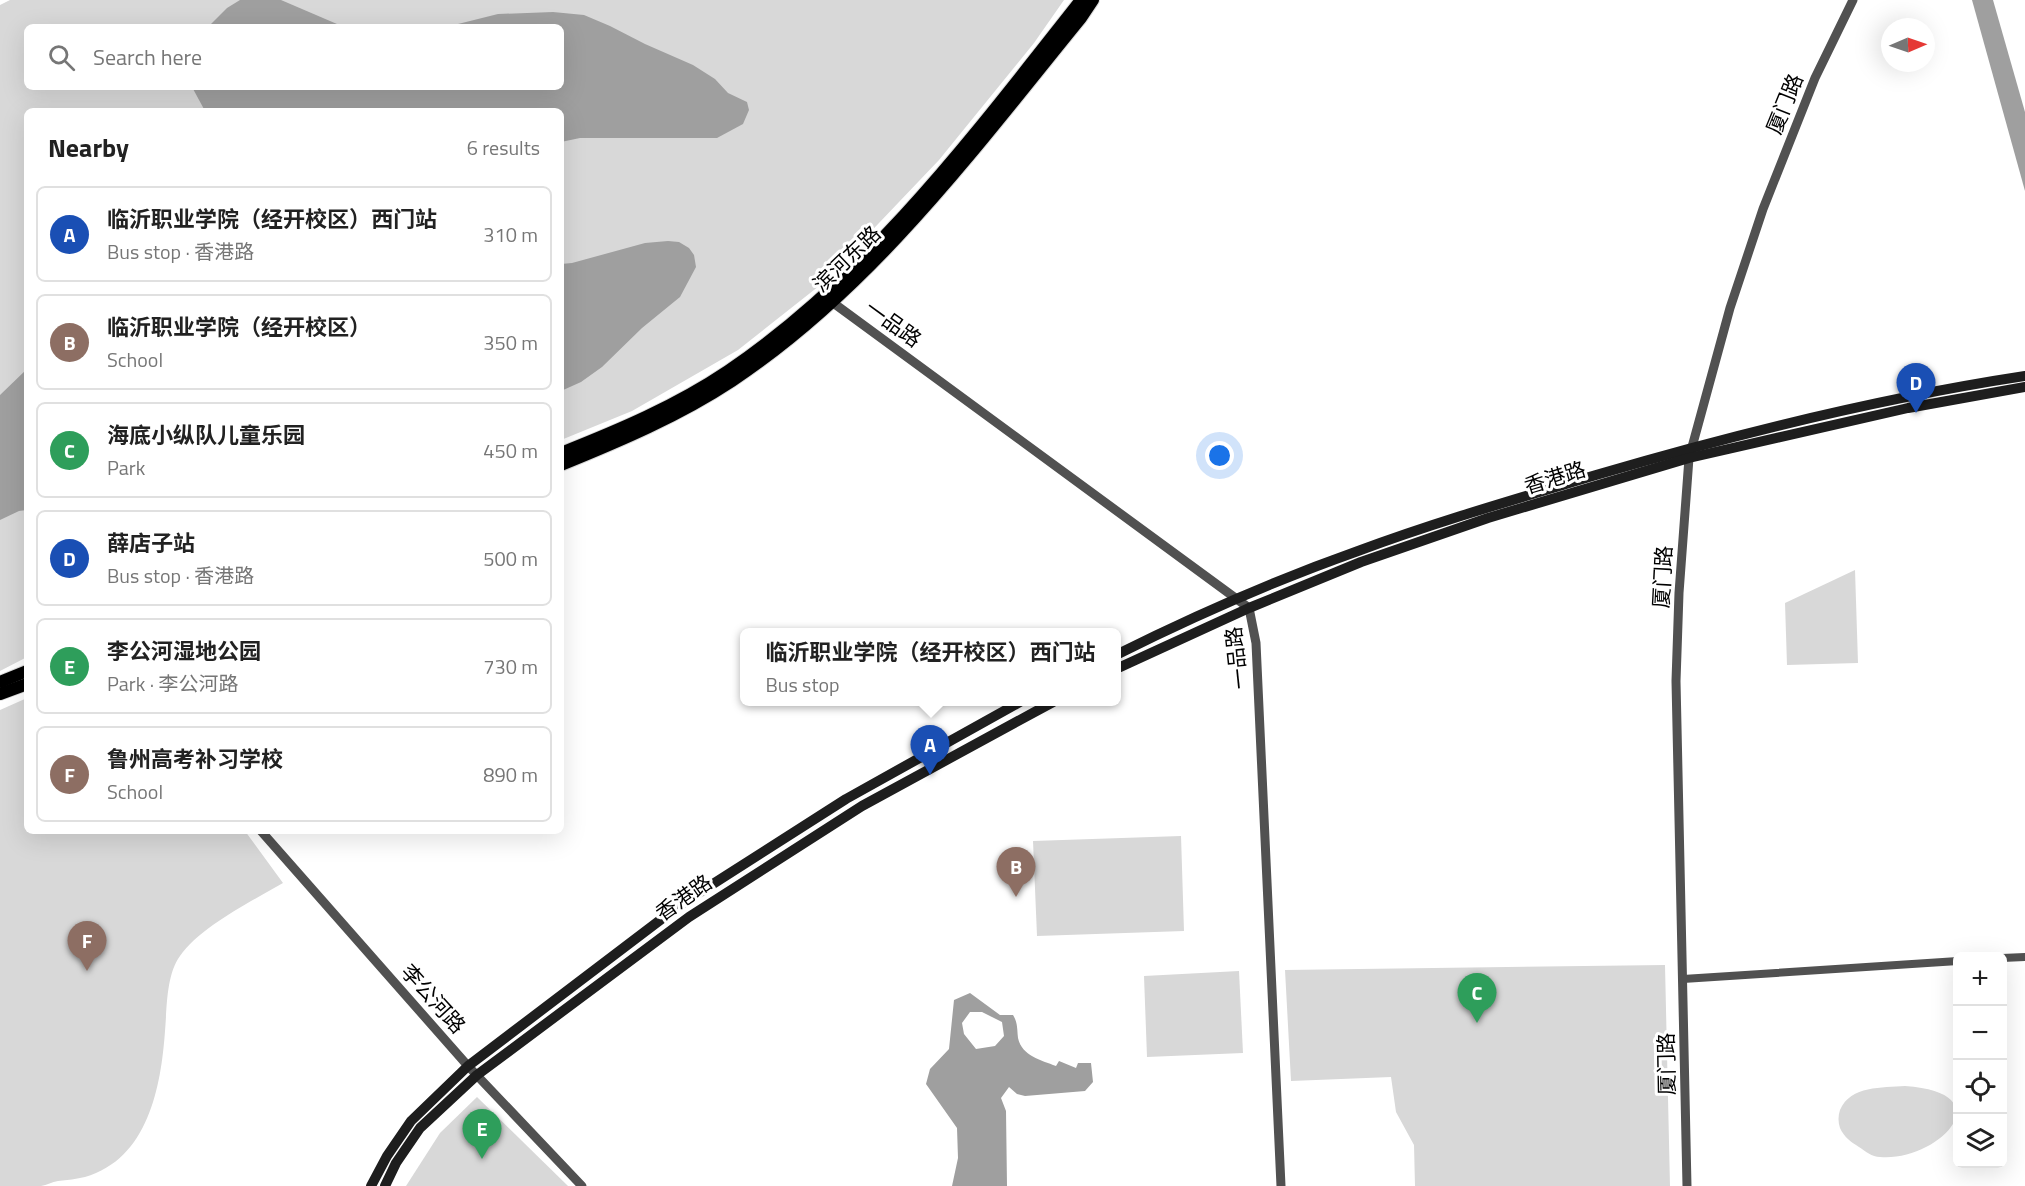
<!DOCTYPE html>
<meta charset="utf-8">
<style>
:root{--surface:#fff;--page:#f2f2f2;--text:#222;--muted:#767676;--line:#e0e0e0;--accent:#0b8043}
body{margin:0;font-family:"Titillium Web","Noto Sans SC",sans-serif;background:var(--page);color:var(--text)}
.controls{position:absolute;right:18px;bottom:18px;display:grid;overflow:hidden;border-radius:9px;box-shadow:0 6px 24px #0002}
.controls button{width:54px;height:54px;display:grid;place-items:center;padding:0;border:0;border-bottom:2px solid var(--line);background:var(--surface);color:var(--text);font:30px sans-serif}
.compass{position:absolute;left:1881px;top:18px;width:54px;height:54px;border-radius:50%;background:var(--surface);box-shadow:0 6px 24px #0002;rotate:88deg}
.you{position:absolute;left:1220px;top:456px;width:21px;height:21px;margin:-15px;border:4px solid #fff;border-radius:50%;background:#1a73e8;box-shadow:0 0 0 9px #1a73e833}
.badge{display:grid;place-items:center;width:39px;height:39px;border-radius:50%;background:var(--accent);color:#fff;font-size:20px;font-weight:700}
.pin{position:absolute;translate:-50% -50px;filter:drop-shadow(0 2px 3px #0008)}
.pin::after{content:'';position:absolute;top:32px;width:21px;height:18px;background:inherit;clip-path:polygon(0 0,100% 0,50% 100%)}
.popup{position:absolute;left:740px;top:628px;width:381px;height:78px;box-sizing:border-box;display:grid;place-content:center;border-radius:9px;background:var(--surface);filter:drop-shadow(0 2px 4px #0005);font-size:20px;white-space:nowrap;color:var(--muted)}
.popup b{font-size:22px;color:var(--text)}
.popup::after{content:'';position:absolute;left:50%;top:100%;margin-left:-12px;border:12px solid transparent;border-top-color:var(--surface)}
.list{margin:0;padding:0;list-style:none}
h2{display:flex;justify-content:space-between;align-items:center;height:78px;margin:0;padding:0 24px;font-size:26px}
h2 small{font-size:20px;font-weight:400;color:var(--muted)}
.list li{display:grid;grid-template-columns:39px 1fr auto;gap:18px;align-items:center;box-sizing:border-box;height:96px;margin:0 12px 12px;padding:0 12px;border:2px solid var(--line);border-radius:9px}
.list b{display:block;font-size:22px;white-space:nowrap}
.list p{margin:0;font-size:20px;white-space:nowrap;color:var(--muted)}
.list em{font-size:20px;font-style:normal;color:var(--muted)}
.icon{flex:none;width:33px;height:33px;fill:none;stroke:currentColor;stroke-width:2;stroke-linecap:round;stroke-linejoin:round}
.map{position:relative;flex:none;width:2025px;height:1186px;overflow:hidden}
.search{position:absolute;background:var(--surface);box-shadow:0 6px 24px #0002;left:24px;top:24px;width:540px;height:66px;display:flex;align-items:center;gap:15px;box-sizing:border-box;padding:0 21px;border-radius:9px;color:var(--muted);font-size:22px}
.panel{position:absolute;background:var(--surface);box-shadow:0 6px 24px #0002;left:24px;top:108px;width:540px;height:726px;border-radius:9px}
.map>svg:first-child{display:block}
</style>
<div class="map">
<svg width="2025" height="1186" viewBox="0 0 2025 1186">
<rect width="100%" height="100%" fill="#fff"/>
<g fill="#d8d8d8" fill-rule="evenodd">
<path d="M10,0H1064L1034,43L939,160L819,286L738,350L632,411L561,440V111H27V657L0,671V5ZM27,27H561V87H27Z"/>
<polygon points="1855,570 1858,663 1787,665 1785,603"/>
<path d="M27,698V831H245L283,883C252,901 200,927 180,956C166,975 167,1009 165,1031C161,1087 148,1159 85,1177C77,1179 67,1180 58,1181C52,1182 47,1185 41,1186C28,1186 13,1186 0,1186V710Z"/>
<polygon points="1181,836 1184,931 1037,936 1033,841"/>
<polygon points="1665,965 1670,1186 1415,1186 1414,1145 1396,1112 1391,1077 1291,1081 1285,970"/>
<polygon points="1239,971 1243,1053 1147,1057 1144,976"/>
<path d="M1905,1086C2006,1093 1937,1162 1880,1157C1872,1157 1865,1151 1859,1147C1851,1142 1844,1137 1840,1128C1838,1122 1838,1116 1840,1110C1851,1085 1882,1088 1905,1086Z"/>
<polygon points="477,1097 568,1186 406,1186 440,1133"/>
</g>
<g fill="#9f9f9f" fill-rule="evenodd">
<polygon points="240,0 281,0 344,27 208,27 227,8"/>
<polygon points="1972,0 1993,0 2025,112 2025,191"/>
<polygon points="553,12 584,15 610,26 645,44 693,65 715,79 728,93 747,102 749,110 743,124 717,138 580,138 561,142 561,111 205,111 192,87 561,87 561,27 446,27 498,14"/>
<polygon points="668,241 679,242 689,248 694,255 696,267 680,297 642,328 602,367 581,382 561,391 561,264 572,263 645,243"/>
<polygon points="27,369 27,510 19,511 0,520 0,395"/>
<path d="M970,993L1000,1015H1013C1018,1023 1017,1030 1018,1038C1022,1056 1041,1060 1056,1066L1059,1061L1076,1068L1078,1063H1091L1093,1082L1085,1091L1025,1096L1017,1094L1009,1087L1001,1098L1006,1111L1007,1186H952L958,1158L957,1128L926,1084L930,1069L949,1049L954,1000ZM970,1012H982L1002,1022L1004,1036L995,1046L976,1049L964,1034L962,1023Z"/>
</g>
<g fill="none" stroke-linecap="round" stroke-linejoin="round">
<g stroke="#dbdbdb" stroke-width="14">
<g id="primary">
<path d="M561,453C619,430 676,406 728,371C871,274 975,134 1081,0"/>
<path d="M561,465C620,441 679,416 732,381C873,287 975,148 1081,18L1093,0"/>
<polyline points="0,682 27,671"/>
<polyline points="0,694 27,684"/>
</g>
</g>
<g stroke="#515151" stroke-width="8">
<polyline points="2002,958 2025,957"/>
<polyline points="1683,979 1958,961"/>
</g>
<g stroke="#515151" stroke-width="9">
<polyline points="832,302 1249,608 1256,643 1281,1186"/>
<polyline points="261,831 468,1066 582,1186"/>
<polyline points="1687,1186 1676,681 1679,593 1689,458 1730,308 1763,209 1815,78 1853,0"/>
</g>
<g stroke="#1e1e1e" stroke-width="10">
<path d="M1116,655C1194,616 1276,580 1358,551C1436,522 1516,499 1596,475C1736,434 1880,398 2025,376"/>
<polyline points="1116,669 1249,608 1361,562 1488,518 1689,458 1908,408 2025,387"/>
<polyline points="371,1186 387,1156 411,1121 468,1066 680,905 846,799 1020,702"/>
<polyline points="385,1186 396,1163 420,1128 477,1075 689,917 862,806 1053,702"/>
</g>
<use href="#primary" stroke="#000" stroke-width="12"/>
</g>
<g text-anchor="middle" stroke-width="6" stroke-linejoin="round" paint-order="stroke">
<g font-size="21" fill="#000" stroke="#fff">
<text transform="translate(1785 104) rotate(-68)" y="7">厦门路</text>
<text transform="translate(847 259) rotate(-44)" y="7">滨河东路</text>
<text transform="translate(893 324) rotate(36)" y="7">一品路</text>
<text transform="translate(1555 478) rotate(-17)" y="7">香港路</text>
<text transform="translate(1663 577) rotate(-87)" y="7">厦门路</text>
<text transform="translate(1237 658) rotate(-96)" y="7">一品路</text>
<text transform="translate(684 898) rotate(-35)" y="7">香港路</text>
<text transform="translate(433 999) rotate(48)" y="7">李公河路</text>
<text transform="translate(1667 1064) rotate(-91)" y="7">厦门路</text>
</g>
</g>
</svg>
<div class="controls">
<button>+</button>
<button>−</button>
<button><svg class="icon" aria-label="locate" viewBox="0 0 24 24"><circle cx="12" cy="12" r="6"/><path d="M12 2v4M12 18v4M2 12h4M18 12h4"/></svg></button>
<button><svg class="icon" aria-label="layers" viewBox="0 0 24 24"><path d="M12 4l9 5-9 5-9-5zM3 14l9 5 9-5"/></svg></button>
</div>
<svg class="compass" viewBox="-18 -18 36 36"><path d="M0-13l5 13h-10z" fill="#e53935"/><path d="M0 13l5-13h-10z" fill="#767676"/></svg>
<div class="you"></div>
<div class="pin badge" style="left:930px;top:775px;background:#1a4fb4">A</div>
<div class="popup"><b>临沂职业学院（经开校区）西门站</b>Bus stop</div>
<div class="pin badge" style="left:1016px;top:897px;background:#8d6e63">B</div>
<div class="pin badge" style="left:1477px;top:1023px;background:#2e9e5b">C</div>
<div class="pin badge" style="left:1916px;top:413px;background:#1a4fb4">D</div>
<div class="pin badge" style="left:482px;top:1159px;background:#2e9e5b">E</div>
<div class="pin badge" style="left:87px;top:971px;background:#8d6e63">F</div>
<div class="search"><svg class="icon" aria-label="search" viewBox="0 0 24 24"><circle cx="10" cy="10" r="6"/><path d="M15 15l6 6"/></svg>Search here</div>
<section class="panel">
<h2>Nearby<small>6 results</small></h2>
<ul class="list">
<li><span class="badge" style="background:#1a4fb4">A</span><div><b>临沂职业学院（经开校区）西门站</b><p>Bus stop · 香港路</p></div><em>310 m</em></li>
<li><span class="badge" style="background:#8d6e63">B</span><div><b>临沂职业学院（经开校区）</b><p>School</p></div><em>350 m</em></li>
<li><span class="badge" style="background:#2e9e5b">C</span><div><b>海底小纵队儿童乐园</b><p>Park</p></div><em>450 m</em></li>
<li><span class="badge" style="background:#1a4fb4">D</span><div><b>薛店子站</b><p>Bus stop · 香港路</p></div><em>500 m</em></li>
<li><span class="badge" style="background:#2e9e5b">E</span><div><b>李公河湿地公园</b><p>Park · 李公河路</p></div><em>730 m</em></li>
<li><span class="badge" style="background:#8d6e63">F</span><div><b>鲁州高考补习学校</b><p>School</p></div><em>890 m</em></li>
</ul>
</section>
</div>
